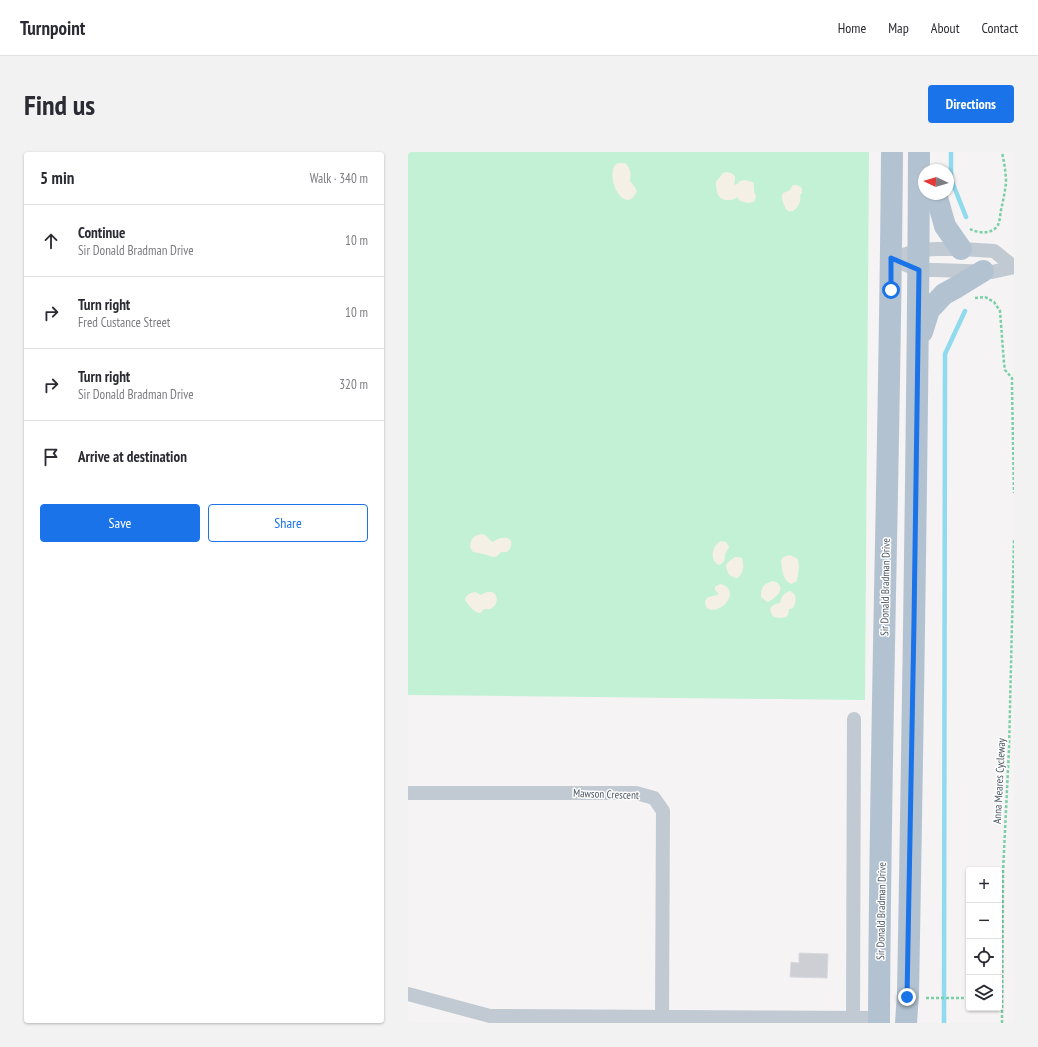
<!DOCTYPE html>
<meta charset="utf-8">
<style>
:root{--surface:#fff;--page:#f2f2f3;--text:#2b2b33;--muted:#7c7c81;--line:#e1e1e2;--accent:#1a73e8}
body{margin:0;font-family:"PT Sans Narrow",sans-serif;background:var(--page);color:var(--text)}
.controls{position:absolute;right:12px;bottom:12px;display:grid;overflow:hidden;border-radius:4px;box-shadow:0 1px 3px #0004}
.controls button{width:36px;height:36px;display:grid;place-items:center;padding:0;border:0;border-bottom:1px solid var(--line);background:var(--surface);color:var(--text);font:20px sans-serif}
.compass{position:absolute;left:510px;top:12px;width:36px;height:36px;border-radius:50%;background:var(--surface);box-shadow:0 1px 3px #0004;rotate:274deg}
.stop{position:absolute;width:12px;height:12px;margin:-9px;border:3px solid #1a73e8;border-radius:50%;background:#fff}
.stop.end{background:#1a73e8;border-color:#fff;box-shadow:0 1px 4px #0008}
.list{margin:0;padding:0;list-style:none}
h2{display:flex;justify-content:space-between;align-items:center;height:52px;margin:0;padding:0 16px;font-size:17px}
h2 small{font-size:13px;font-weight:400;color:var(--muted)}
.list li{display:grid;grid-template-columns:26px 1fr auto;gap:12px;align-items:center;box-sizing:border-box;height:72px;padding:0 16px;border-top:1px solid var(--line)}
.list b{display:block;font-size:15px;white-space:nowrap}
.list p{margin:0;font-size:13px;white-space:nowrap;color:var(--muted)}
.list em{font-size:13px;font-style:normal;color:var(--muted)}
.actions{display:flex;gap:8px;padding:12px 16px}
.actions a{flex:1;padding:9px 0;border:1px solid var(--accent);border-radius:4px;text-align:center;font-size:14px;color:var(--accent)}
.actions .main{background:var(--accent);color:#fff}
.icon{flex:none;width:22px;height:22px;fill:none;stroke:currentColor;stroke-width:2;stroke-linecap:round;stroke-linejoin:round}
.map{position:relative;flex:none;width:606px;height:871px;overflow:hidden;border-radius:4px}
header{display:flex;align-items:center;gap:24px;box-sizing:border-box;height:56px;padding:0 20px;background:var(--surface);border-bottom:1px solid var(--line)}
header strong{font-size:19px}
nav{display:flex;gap:22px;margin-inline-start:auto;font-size:14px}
.intro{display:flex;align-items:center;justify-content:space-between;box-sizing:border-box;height:96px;padding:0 24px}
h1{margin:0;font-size:28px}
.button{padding:10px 18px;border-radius:4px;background:var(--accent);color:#fff;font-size:14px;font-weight:700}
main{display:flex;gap:24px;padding:0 24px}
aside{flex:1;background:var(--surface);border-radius:4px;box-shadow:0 1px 3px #0004}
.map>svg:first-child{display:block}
</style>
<header>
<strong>Turnpoint</strong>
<nav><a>Home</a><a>Map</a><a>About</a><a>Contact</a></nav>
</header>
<div class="intro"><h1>Find us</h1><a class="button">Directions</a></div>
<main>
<aside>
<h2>5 min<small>Walk · 340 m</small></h2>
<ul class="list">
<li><svg class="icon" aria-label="ahead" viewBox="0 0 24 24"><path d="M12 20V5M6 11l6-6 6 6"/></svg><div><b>Continue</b><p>Sir Donald Bradman Drive</p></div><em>10 m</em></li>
<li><svg class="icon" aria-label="right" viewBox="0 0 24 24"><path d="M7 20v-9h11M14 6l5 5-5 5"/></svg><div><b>Turn right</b><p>Fred Custance Street</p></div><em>10 m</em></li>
<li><svg class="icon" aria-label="right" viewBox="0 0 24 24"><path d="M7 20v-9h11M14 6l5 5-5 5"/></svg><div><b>Turn right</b><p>Sir Donald Bradman Drive</p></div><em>320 m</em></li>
<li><svg class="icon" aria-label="arrive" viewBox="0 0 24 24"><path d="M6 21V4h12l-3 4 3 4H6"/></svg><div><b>Arrive at destination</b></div></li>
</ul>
<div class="actions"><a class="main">Save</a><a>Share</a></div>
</aside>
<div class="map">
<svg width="606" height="871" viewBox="0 0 606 871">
<rect width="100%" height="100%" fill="#f5f3f3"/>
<polygon fill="#c3f1d5" points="0,0 461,0 457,548 0,543"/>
<g fill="#f5f0e5">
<path d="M210,11H217C223,16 223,22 222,29L226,34L229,39C219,64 197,30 207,13Z"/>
<path d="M318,20L323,21L327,24V28L326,31L327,33L329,32L332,29L336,28L345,30C347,35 345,40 348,44L346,50L340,51L332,49L329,45C323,50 312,50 309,40C308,37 308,34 308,30L315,21Z"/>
<path d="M385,33C390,33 395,34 394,40C394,41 393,42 392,43C392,45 393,47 392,49C390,58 380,65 376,53C374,49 373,45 375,41L381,39Z"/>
<path d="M74,382C81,384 80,388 85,390C88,388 91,386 94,386C105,384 106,394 99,400H93C86,409 83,403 75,402C72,401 69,401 65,400L62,395C62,387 66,383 74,382Z"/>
<path d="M313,389L318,390L321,395C320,397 318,400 317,403C317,408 316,411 311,413C301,408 304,393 313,389Z"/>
<path d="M382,403L390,407L391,415L389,429L383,432C375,429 374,417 373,409L375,405Z"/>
<path d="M327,405H331L334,406C336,415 336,419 330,426C322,426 319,421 318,414L320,410Z"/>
<path d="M365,429C380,434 369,446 360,450L358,449L353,445C353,434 356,432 365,429Z"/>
<path d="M312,432C336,437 311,467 298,455L297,449L300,445L310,443V441L307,438V435Z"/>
<path d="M382,439C389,442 389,449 385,456L381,457L380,463C376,467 371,466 366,465C359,457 362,453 372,451C373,445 376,441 382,439Z"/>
<path d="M67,440L73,443C92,430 95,460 76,457C74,459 74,461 71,461C66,460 58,451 57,447C59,442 63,441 67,440Z"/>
</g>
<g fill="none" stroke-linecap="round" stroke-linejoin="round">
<g stroke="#90daee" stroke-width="4.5">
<polyline points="543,0 543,27 558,65"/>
<polyline points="536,871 537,202 557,159"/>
</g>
</g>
<polygon fill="#cdcfd5" stroke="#d7d9de" points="391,801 420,802 419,826 382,825 383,810 391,811"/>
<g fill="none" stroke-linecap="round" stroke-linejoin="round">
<g stroke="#7ad0a6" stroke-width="2.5" stroke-dasharray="3 2" stroke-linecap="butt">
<path d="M562,77C570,81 584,83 590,73C592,69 592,63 593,58C595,49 597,40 598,31C598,20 596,10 594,0"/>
<polyline points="567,146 577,145 586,150 592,159 596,211 597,218 604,226 604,235 606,341"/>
<polyline points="518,846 561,846"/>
<polyline points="594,871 595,720 601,597 606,388"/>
</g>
<g stroke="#c1cad2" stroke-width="14">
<polyline points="483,107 511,98 529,97 553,97 586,99 606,115"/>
<polyline points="483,107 511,118 528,118 584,120 606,115"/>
<polyline points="0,641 228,641 246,646 255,659 254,865"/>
<polyline points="0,842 82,864 471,866"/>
<polyline points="445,865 446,567"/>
</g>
<g stroke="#b3c2d1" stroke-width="22">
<polyline points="528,42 537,74 553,97"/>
<polyline points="514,180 521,158 536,142 549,135 575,119"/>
<path d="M471,871C472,581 482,290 484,0"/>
<path d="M498,871L500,842C505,561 510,281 511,0"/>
</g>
</g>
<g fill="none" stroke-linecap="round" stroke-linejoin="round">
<polyline stroke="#1a73e8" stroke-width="5" points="483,138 483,106 511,118 506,470 499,845"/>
</g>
<g text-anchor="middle" stroke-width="3" stroke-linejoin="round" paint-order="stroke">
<g font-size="11" fill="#4a5661" stroke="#fff">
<text transform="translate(477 435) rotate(-89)" y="4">Sir Donald Bradman Drive</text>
<text transform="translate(591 629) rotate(-87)" y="4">Anna Meares Cycleway</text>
<text transform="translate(198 642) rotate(2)" y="4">Mawson Crescent</text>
<text transform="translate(473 759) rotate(-89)" y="4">Sir Donald Bradman Drive</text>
</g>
</g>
</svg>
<div class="controls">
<button>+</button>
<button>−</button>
<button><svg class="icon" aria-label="locate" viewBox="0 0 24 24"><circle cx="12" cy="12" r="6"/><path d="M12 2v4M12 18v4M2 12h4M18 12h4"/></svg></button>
<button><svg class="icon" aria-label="layers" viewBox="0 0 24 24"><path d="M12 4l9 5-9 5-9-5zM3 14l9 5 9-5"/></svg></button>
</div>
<svg class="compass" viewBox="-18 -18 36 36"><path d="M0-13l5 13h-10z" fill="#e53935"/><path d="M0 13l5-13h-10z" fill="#7c7c81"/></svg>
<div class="stop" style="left:483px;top:138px"></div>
<div class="stop end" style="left:499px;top:845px"></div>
</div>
</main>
